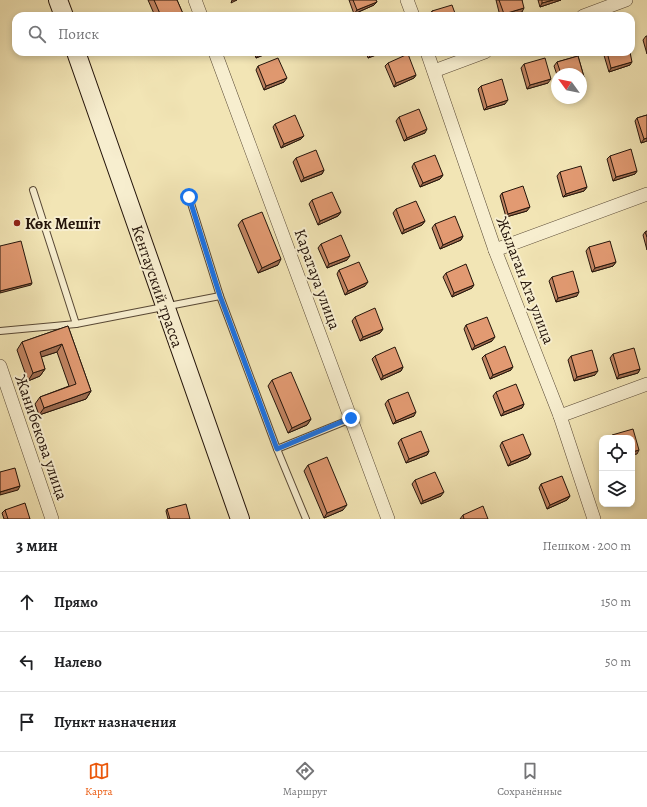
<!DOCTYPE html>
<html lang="ru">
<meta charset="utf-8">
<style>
:root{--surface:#fff;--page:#f2f2f2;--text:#202124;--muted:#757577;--line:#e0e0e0;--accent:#ea580c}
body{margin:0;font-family:Alegreya,serif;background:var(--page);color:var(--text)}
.controls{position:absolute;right:12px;bottom:12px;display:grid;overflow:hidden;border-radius:8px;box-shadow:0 2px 6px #0003}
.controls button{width:36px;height:36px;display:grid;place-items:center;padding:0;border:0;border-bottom:1px solid var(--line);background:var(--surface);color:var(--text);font:20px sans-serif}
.compass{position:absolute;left:551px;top:68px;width:36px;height:36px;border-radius:50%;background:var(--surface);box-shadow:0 2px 6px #0003;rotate:303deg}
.stop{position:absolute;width:12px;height:12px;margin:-9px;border:3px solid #1a73e8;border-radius:50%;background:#fff}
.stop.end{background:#1a73e8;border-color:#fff;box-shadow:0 1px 4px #0008}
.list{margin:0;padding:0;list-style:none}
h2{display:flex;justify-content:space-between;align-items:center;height:52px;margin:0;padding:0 16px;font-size:17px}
h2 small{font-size:13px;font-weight:400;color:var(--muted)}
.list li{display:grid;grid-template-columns:26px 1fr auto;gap:12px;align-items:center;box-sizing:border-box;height:60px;padding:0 16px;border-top:1px solid var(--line)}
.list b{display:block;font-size:15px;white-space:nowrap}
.list em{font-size:13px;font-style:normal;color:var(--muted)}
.icon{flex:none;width:22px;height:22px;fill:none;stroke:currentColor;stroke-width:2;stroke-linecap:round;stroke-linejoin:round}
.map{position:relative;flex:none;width:647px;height:519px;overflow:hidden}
.search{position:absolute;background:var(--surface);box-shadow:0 2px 6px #0003;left:12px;right:12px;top:12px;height:44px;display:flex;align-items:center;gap:10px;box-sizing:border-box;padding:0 14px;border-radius:12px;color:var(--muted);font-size:15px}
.sheet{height:232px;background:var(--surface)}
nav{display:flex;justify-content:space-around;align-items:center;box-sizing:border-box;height:56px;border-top:1px solid var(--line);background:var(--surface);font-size:11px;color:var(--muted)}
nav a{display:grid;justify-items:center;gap:2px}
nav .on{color:var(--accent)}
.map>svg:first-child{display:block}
</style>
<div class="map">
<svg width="647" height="519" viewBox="0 0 647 519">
<rect width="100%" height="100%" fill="#f2e5b5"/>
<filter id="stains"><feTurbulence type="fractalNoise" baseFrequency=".005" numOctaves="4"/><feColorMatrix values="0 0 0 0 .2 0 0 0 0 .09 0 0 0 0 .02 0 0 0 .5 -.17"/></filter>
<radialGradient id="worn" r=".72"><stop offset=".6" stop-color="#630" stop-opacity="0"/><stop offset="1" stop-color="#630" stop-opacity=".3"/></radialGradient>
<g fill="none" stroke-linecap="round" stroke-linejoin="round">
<g stroke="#584835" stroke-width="8">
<g id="lane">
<polyline points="33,190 76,324"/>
<polyline points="189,197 220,296 277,449 306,519"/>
<polyline points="0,331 76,324 220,296"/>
<polyline points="277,449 351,419"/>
</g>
</g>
<g stroke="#584835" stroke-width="14">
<g id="street">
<polyline points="195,0 201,16"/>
<polyline points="407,0 413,16"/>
<polyline points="583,16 626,0"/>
<polyline points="215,52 388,519"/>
<polyline points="427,52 495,250 560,416 594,519"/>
<polyline points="434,71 485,52"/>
<polyline points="495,250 647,194"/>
<polyline points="0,366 52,519"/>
<polyline points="560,416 647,384"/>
</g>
</g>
<g stroke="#24140a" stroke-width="20">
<g id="secondary">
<polyline points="58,0 64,16"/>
<polyline points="76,52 240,519"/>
</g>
</g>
<use href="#lane" stroke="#f7eecf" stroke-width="6"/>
<use href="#street" stroke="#f7eecf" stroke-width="13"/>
<use href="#secondary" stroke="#f7eecf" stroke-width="18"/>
</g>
<g fill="#c28462" stroke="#24140a">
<polygon points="148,0 177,0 184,16 155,16"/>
<polygon points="349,0 376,0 377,2 374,5 354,14"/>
<polygon points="496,0 522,0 522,12 507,16 500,16"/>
<polygon points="538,0 561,0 540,7"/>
<polygon points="432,11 456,16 429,16 429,15"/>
<polygon points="646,36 647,36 647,54 643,40"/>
<polygon points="254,52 271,52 256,58"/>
<polygon points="366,52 384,52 368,58"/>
<polygon points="603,52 630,52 630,65 609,72"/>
<polygon points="578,56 584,77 582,81 581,81 581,74 557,74 557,75 554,66 557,62"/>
<polygon points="388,63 416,75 414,78 394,87 385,66"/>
<polygon points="524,64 548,83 527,89 521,68"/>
<polygon points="258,66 284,82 264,90 256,70"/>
<polygon points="481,86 505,104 484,110 478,89"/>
<polygon points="647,115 647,141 641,143 635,121 637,118"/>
<polygon points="399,117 425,133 404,141 396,121"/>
<polygon points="275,124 301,139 281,148 273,127"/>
<polygon points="610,156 637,171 635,174 613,181 607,159"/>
<polygon points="296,158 324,170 322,174 301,182 293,162"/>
<polygon points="414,163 443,175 440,179 420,187 412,167"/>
<polygon points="560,172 587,187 584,191 563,197 557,176"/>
<polygon points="502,193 527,211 506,217 500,196"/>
<polygon points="312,200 341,212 338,216 318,225 309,204"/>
<polygon points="396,209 425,221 422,225 402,234 393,213"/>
<polygon points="242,220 278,265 258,273 238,225"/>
<polygon points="435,224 463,236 461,240 440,249 432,228"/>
<polygon points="647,231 647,250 643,235 645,232"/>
<polygon points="321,244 347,260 327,268 318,248"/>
<polygon points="589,247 616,262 613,266 592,272 586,251"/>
<polygon points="339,270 365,286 345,295 337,274"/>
<polygon points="446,273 472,288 452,297 443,277"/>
<polygon points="552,277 577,296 556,302 549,281"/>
<polygon points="355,317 383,329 380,333 360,341 352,321"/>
<polygon points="466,325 492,341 472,350 464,329"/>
<polygon points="68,326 91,391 86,399 39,415 35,404 40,397 69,386 57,352 41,357 45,369 40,376 28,381 17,350 22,342"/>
<polygon points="613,354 640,369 638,373 617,379 610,358"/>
<polygon points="485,355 511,370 490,379 482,358"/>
<polygon points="375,356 403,367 401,371 381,380 372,359"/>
<polygon points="571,356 595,375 574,381 568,360"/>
<polygon points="272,380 311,419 307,425 288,433 268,386"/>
<polygon points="496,392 524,404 522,408 501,416 493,396"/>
<polygon points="388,400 414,416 393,424 385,404"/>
<polygon points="401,439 429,451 427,455 406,463 398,443"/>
<polygon points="502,442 531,454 528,458 508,466 500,446"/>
<polygon points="308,465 343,510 324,518 304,471"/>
<polygon points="415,480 441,496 421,504 412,484"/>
<polygon points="541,484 570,496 567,500 547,509 539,488"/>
<polygon points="167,509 190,519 168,519 166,511"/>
<polygon points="5,510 30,519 4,519 2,513"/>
<polygon points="463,515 488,519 460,519"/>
</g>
<g fill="#9e6c50" stroke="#24140a">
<polygon points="232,0 237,0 231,3"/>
<polygon points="553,0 561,0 540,7 542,3"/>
<polygon points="377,2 374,5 354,14 357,10"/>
<polygon points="524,8 522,12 507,16 502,16 504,14"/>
<polygon points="264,52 271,52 256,58 259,54"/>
<polygon points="377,52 384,52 368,58 371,55"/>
<polygon points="632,62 630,65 609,72 611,68"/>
<polygon points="416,75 414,78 394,87 396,83"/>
<polygon points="287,78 284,82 264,90 266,86"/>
<polygon points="551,79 548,83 527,89 530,85"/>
<polygon points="508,100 505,104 484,110 487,107"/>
<polygon points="427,129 425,133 404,141 407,138"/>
<polygon points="304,136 301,139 281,148 284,144"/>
<polygon points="647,138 647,141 641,143 644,139"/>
<polygon points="324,170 322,174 301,182 304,178"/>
<polygon points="637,171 635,174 613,181 616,177"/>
<polygon points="443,175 440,179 420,187 423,183"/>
<polygon points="587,187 584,191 563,197 566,194"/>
<polygon points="530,207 527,211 506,217 508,214"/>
<polygon points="341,212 338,216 318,225 320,221"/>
<polygon points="425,221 422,225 402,234 404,230"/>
<polygon points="463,236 461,240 440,249 443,245"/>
<polygon points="350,256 347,260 327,268 329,264"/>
<polygon points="281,259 278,265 258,273 262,268"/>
<polygon points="616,262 613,266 592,272 595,268"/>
<polygon points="368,282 365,286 345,295 348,291"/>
<polygon points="32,283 31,285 0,293 0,291"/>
<polygon points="474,285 472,288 452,297 454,293"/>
<polygon points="579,292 577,296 556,302 558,298"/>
<polygon points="383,329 380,333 360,341 363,337"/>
<polygon points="495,337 492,341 472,350 475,346"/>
<polygon points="62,344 57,352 35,359 40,352"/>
<polygon points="403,367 401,371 381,380 383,376"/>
<polygon points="513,367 511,370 490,379 493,375"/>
<polygon points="45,369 40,376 28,381 33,373"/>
<polygon points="640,369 638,373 617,379 619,375"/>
<polygon points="598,371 595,375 574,381 577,377"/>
<polygon points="91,391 86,399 39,415 44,408"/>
<polygon points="524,404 522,408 501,416 504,412"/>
<polygon points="416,412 414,416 393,424 396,421"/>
<polygon points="311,419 307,425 288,433 292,428"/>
<polygon points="639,450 637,454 632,455 632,452"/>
<polygon points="429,451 427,455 406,463 409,459"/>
<polygon points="531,454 528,458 508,466 511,462"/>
<polygon points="20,486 18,490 0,495 0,492"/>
<polygon points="444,492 441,496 421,504 423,501"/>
<polygon points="570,496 567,500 547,509 550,505"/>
<polygon points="347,505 343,510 324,518 327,513"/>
</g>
<g fill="#e29a72" stroke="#24140a">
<polygon points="154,0 177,0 184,16 161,16"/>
<polygon points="353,0 376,0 377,2 357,10"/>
<polygon points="499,0 522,0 524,8 504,14"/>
<polygon points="542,0 553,0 542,3"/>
<polygon points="452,5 456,16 433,16 432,11"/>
<polygon points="258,52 264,52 259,54"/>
<polygon points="370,52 377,52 371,55"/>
<polygon points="607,52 630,52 632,62 611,68"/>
<polygon points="408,54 416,75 396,83 388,63"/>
<polygon points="578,56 584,77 581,78 581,74 561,74 557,62"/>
<polygon points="278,58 287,78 266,86 258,66"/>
<polygon points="545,58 551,79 530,85 524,64"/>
<polygon points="502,79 508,100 487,107 481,86"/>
<polygon points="419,109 427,129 407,138 399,117"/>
<polygon points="295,115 304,136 284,144 275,124"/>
<polygon points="647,115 647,138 644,139 637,118"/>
<polygon points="631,149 637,171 616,177 610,156"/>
<polygon points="316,150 324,170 304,178 296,158"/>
<polygon points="435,155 443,175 423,183 414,163"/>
<polygon points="581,166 587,187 566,194 560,172"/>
<polygon points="523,186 530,207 508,214 502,193"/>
<polygon points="332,192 341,212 320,221 312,200"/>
<polygon points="416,201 425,221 404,230 396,209"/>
<polygon points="262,212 281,259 262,268 242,220"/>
<polygon points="455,216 463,236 443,245 435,224"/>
<polygon points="647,231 647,237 645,232"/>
<polygon points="341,235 350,256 329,264 321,244"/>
<polygon points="21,241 32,283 0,291 0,246"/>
<polygon points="610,241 616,262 595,268 589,247"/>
<polygon points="359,262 368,282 348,291 339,270"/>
<polygon points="466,264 474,285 454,293 446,273"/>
<polygon points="573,271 579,292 558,298 552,277"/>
<polygon points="375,308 383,329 363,337 355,317"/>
<polygon points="487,317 495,337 475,346 466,325"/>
<polygon points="68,326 91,391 44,408 40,397 76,384 62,344 40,352 45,369 33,373 22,342"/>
<polygon points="505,346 513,367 493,375 485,355"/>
<polygon points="395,347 403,367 383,376 375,356"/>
<polygon points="634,348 640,369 619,375 613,354"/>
<polygon points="592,350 598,371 577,377 571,356"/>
<polygon points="291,372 311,419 292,428 272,380"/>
<polygon points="516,384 524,404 504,412 496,392"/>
<polygon points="408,392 416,412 396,421 388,400"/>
<polygon points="633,429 639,450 632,452 632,438 613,438 612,435"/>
<polygon points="421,431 429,451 409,459 401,439"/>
<polygon points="523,434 531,454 511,462 502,442"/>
<polygon points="327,457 347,505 327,513 308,465"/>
<polygon points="15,468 20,486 0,492 0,472"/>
<polygon points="435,472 444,492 423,501 415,480"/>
<polygon points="562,476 570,496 550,505 541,484"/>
<polygon points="25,503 30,519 8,519 5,510"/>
<polygon points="186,504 190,519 170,519 167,509"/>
<polygon points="483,506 488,519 464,519 463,515"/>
</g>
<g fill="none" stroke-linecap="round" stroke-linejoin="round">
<polyline stroke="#1a73e8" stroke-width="5" points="189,197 220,296 277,449 351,418"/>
</g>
<circle fill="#8f2418" stroke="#f7eecf" stroke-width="1.5" cx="17" cy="223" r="4"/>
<g text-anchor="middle" stroke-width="4" stroke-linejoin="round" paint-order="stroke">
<g font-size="16" font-weight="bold" fill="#24140a" stroke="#f7eecf" text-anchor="start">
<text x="25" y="229">Көк Мешіт</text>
</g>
<g font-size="16" fill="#24140a" stroke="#f7eecf">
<text transform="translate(318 279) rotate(70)" y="6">Каратауа улица</text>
<text transform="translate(526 280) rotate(69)" y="6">Жылаган Ата улица</text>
<text transform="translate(158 286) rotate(71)" y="6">Кентауский трасса</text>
<text transform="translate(42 437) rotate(71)" y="6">Жанибекова улица</text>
</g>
</g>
<rect width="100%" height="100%" filter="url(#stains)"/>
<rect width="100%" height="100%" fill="url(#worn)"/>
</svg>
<div class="controls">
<button><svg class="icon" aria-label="locate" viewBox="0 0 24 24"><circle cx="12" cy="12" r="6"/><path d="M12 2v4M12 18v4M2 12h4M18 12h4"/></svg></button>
<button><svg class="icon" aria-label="layers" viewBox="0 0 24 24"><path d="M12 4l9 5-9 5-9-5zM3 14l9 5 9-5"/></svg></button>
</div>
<svg class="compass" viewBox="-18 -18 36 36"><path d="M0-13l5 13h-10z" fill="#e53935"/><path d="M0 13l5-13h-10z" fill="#757577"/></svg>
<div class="stop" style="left:189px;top:197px"></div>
<div class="stop end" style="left:351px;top:418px"></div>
<div class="search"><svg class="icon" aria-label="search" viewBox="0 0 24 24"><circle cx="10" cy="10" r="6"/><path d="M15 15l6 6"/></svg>Поиск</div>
</div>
<section class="sheet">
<h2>3 мин<small>Пешком · 200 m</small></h2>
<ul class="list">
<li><svg class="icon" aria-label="ahead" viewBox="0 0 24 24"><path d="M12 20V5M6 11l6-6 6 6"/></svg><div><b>Прямо</b></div><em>150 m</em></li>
<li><svg class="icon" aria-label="left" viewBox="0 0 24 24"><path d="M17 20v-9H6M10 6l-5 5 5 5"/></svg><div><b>Налево</b></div><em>50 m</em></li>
<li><svg class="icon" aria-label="arrive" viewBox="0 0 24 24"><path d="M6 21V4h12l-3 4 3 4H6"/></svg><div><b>Пункт назначения</b></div></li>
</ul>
</section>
<nav>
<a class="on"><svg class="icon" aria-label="map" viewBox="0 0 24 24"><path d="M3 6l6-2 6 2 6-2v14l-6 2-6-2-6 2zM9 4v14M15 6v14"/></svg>Карта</a>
<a><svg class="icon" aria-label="directions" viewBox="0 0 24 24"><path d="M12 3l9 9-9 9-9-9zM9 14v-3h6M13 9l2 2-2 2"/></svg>Маршрут</a>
<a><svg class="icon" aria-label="saved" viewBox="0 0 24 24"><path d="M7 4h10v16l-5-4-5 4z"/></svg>Сохранённые</a>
</nav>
